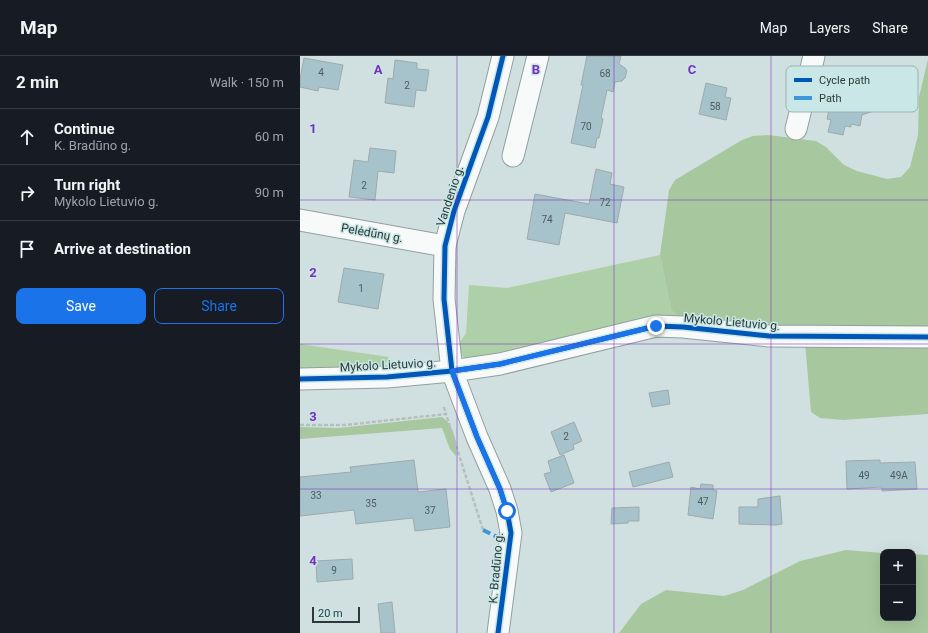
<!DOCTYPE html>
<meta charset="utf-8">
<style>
:root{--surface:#171b24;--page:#242831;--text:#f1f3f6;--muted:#9ea1a6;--line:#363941;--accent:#1a73e8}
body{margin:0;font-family:Roboto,sans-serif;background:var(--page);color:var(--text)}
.controls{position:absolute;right:12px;bottom:12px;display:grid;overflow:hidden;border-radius:8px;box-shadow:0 4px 16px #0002}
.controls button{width:36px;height:36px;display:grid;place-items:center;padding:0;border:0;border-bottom:1px solid var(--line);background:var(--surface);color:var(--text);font:20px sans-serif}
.scale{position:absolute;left:12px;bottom:10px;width:48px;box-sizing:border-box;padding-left:4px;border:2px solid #2e3a3a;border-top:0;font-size:11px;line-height:14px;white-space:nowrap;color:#2e3a3a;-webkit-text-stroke:3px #c9e7e6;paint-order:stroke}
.stop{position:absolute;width:12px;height:12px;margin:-9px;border:3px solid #1a73e8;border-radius:50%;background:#fff}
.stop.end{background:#1a73e8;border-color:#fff;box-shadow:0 1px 4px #0008}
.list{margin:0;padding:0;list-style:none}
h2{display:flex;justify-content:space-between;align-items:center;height:52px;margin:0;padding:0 16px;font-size:17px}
h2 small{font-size:13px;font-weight:400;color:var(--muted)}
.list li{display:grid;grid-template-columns:26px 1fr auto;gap:12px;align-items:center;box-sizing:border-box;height:56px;padding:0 16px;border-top:1px solid var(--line)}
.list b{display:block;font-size:15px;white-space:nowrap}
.list p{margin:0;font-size:13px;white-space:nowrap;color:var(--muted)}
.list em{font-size:13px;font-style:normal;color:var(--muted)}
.actions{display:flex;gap:8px;padding:12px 16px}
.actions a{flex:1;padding:9px 0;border:1px solid var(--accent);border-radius:8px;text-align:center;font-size:14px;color:var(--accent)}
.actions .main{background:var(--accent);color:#fff}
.icon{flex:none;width:22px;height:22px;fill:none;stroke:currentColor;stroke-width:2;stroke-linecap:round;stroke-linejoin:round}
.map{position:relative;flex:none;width:628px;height:577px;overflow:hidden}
header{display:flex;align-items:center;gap:24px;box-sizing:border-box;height:56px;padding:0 20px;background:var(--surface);border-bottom:1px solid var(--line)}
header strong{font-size:19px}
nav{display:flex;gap:22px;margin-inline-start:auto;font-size:14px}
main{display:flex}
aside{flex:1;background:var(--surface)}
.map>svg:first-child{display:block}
</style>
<header>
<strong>Map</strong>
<nav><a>Map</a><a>Layers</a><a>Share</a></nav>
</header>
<main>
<aside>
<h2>2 min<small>Walk · 150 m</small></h2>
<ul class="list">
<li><svg class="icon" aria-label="ahead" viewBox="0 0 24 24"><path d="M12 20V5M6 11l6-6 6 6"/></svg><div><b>Continue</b><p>K. Bradūno g.</p></div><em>60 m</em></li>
<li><svg class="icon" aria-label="right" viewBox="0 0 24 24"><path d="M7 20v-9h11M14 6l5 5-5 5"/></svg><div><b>Turn right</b><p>Mykolo Lietuvio g.</p></div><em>90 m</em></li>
<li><svg class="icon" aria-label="arrive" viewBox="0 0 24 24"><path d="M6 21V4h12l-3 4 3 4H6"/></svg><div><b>Arrive at destination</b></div></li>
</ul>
<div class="actions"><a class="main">Save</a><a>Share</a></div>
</aside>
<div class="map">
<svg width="628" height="577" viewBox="0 0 628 577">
<rect width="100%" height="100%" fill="#d0e0e0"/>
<g fill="#aed0a8">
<polygon points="360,199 371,254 378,260 333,269 172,305 164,302 156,292 166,277 169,229 207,232"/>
<polygon points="0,288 89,301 84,310 75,314 0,316"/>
</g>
<g fill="#a7c89f">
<polygon points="628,3 628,358 543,364 520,362 511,356 504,275 378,260 371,254 360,199 369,134 375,124 442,84 453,80 468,79 516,85 526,91 544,109 557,115 587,123 601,121 610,111 618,79 619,41"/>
<path d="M142,361C153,368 158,387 156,400L150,393L142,372L0,383V371L39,372Z"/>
<polygon points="546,494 583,497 583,562 613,562 613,498 628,499 628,577 319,577 341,548 366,534 424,540 443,534 500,505"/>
</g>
<g fill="#a6c2ca" stroke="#9eaaac">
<polygon points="287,0 321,0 319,8 325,12 327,15 325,22 322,25 315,26 313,36 307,34 301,62 303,63 299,82 297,82 295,92 271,87 283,29 281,29"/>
<polygon points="4,2 43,9 38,34 19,31 18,35 0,31 0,23"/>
<polygon points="95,4 117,7 117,13 129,14 126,35 116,34 114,51 85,47 88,22 93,23"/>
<polygon points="553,25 560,31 562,36 567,37 564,47 574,55 562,59 560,70 551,68 551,71 545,70 543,79 528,76 531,64 527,63 534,30 538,31 542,27"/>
<polygon points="406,27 427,32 425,41 431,42 426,64 399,58"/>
<polygon points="70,92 96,95 94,117 78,115 75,144 49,141 54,104 68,106"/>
<polygon points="296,113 312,117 310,128 324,131 317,167 265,157 259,189 227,183 235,138 289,148"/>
<polygon points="44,212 84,218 78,253 38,246"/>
<polygon points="368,334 370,348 352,351 349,337"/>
<polygon points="274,366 282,385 273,389 274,393 260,399 251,376"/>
<polygon points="264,399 274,427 251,436 244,418 251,416 248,405"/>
<polygon points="114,404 118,436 146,433 150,471 115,475 113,462 56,468 54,454 0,460 0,421 51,416 50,411"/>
<polygon points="580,404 580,407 615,406 617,433 582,435 582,431 547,433 546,405"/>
<polygon points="369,406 373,421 333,431 329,416"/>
<polygon points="401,428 413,429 413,434 417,435 413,463 388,459 391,431 400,433"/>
<polygon points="480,440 482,468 476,469 439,468 439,451 458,451 458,443"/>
<polygon points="339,451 339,465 328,465 328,467 311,468 312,452"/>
<polygon points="52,503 53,523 17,526 16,505"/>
<polygon points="92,546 95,577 81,577 78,548"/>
</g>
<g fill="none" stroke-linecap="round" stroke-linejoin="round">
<g stroke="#929f9f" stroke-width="23">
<g id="minor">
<polyline points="496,73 514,0"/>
<polyline points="213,100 238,0"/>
<polyline points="0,164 145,190"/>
<polyline points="0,323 87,321 152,315 200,308 356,270 383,271 469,280 628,281"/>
<polyline points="198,577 211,477 207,455 200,433 177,381 152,315 144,243 145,190 154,155 188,61 203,0"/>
</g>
</g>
<g stroke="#b8bebe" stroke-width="2.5" stroke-dasharray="4 2" stroke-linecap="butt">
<polyline points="144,351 146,358"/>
<polyline points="0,369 45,369 146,358 183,474"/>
</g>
<use href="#minor" stroke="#f8fafa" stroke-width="21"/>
<polyline stroke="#3c98d9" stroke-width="4" stroke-dasharray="8 4" stroke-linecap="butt" points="183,474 210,487"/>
<g stroke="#c9e7e6" stroke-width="8">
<g id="cycleway">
<polyline points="0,323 87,321 152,315 200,308 356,270 383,271 469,280 628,281"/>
<polyline points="198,577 211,477 207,455 200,433 177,381 152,315 144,243 145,190 154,155 188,61 203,0"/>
</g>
</g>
<use href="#cycleway" stroke="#0057b8" stroke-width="5"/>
</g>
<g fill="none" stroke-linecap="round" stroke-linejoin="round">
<polyline stroke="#1a73e8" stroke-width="5" points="207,455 200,433 177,381 152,315 200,308 356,270"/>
</g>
<path fill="none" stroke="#7b2cbf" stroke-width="1" stroke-opacity="0.55" d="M157,0V577M314,0V577M471,0V577M0,144H628M0,288H628M0,433H628"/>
<g text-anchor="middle" stroke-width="3" stroke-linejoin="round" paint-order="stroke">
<g font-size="10" fill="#4c5c5e">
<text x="21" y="20">4</text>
<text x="305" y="21">68</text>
<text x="107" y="33">2</text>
<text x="415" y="54">58</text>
<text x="286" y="74">70</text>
<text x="64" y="133">2</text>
<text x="305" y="150">72</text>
<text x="247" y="167">74</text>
<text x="61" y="236">1</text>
<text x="266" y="384">2</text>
<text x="564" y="423">49</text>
<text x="599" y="423">49A</text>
<text x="16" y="443">33</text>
<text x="403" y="449">47</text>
<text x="71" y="451">35</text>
<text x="130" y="458">37</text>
<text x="34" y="518">9</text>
</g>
<g font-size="12" fill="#2e3a3a" stroke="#c9e7e6">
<text transform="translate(150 140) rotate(-72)" y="4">Vandenio g.</text>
<text transform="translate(72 177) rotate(10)" y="4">Pelėdūnų g.</text>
<text transform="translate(432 266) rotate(5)" y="4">Mykolo Lietuvio g.</text>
<text transform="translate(88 309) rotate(-3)" y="4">Mykolo Lietuvio g.</text>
<text transform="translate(196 512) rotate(-85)" y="4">K. Bradūno g.</text>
</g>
</g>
<rect x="486" y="10" width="132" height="46" rx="6" fill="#c9e7e6" stroke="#9ab3b2" stroke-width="1"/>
<rect x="494" y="22" width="18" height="4" fill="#0057b8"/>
<rect x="494" y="40" width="18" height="4" fill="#3c98d9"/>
<g font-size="11" fill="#2e3a3a">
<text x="519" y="28">Cycle path</text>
<text x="519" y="46">Path</text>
</g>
<g font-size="13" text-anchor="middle" font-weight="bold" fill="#7b2cbf" stroke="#c9e7e6" stroke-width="3" stroke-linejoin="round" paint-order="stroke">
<text x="78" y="18">A</text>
<text x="236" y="18">B</text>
<text x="392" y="18">C</text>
<text x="13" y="77">1</text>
<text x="13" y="221">2</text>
<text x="13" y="365">3</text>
<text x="13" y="509">4</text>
</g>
</svg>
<div class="controls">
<button>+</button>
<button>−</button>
</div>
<div class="scale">20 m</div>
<div class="stop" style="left:207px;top:455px"></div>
<div class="stop end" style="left:356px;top:270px"></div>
</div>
</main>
